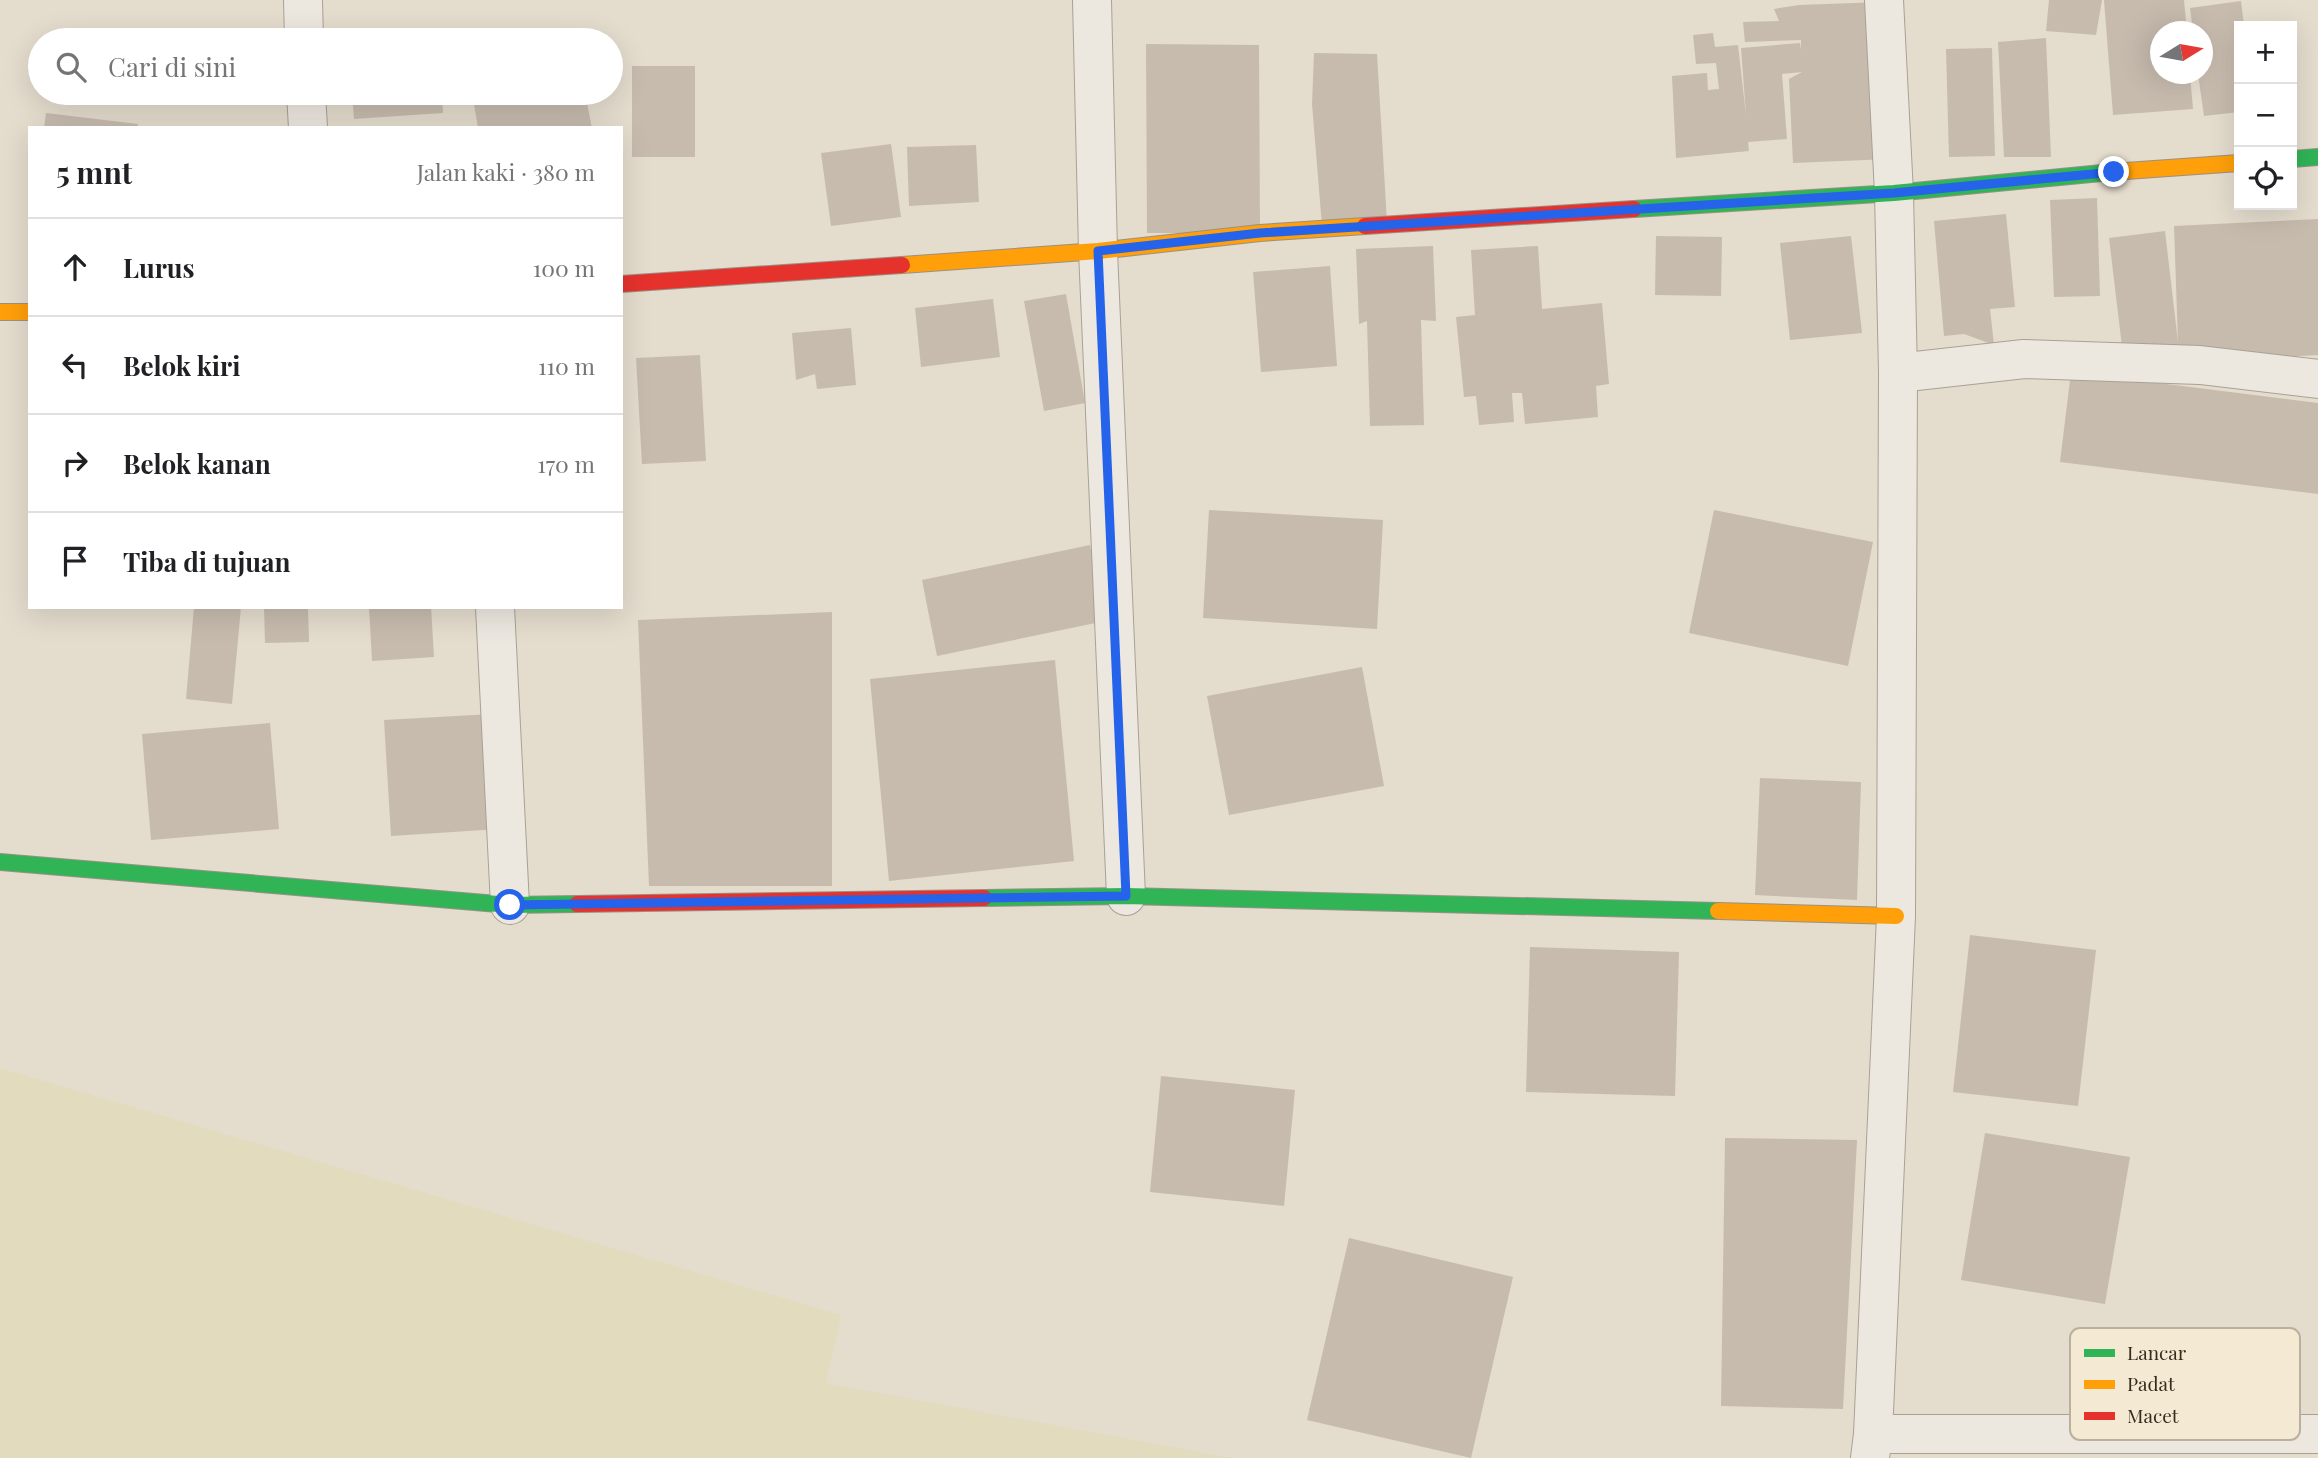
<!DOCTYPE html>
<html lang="id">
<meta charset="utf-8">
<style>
:root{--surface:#fff;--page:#f2f2f2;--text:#202124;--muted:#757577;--line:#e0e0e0}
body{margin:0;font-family:"Playfair Display",serif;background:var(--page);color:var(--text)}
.controls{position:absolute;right:21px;top:21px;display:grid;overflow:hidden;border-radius:0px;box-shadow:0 7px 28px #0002}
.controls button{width:63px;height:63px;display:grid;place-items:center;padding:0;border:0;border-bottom:2px solid var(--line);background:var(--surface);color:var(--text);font:35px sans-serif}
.compass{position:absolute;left:2150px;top:21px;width:63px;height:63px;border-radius:50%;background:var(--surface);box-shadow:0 7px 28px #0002;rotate:79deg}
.stop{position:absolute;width:21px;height:21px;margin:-16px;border:5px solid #2563eb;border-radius:50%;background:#fff}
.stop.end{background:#2563eb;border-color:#fff;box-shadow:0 2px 7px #0008}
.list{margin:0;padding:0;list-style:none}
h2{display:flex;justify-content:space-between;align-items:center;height:91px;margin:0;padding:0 28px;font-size:30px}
h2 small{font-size:23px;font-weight:400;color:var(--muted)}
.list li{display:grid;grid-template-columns:46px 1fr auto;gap:21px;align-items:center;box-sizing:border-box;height:98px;padding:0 28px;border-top:2px solid var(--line)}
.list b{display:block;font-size:26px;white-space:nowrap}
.list em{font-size:23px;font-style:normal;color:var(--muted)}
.icon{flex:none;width:38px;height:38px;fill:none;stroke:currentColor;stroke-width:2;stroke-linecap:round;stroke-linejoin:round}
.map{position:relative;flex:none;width:2318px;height:1458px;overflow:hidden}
.search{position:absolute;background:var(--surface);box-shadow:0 7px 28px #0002;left:28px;top:28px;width:595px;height:77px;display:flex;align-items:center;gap:18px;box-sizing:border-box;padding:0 24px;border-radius:38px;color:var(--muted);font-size:26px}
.panel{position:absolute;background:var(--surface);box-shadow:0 7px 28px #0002;left:28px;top:126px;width:595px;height:483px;border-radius:0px}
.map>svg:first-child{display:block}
</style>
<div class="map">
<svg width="2318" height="1458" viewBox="0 0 2318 1458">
<rect width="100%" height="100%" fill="#e4dccd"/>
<polygon fill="#e3dbbe" points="0,1068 841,1315 826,1383 1232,1458 0,1458"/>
<g fill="#c7bbae">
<polygon points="2049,0 2102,0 2096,35 2046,31"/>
<polygon points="2104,0 2184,0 2187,32 2160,32 2160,74 2190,74 2193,109 2113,115"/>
<polygon points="2241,1 2244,26 2239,26 2239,112 2204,116 2198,74 2202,74 2202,32 2193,32 2190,8"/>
<polygon points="1882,2 1889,159 1793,163 1789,79 1802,72 1782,74 1787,139 1748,142 1749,151 1676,158 1672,76 1707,73 1708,90 1719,89 1716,63 1696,64 1693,35 1713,33 1715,47 1738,45 1746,115 1741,48 1800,43 1801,50 1801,40 1745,42 1743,22 1779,21 1774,9 1799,5"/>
<polygon points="2046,38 2051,157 2004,157 1998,42"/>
<polygon points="1146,44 1259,45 1260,233 1147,233"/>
<polygon points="1992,48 1995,156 1949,157 1946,49"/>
<polygon points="1314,53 1377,54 1387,222 1322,226 1312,104"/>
<rect x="632" y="66" width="63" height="91"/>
<polygon points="352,93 442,93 443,113 354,119"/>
<polygon points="472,93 585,93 592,128 478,128"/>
<polygon points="46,113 138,124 137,128 44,128"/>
<polygon points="891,144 901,217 831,226 821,153"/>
<polygon points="976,145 979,202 909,206 907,147"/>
<polygon points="2097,198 2100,296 2054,297 2050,200"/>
<polygon points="2006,214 2015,307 1990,309 1994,345 1964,334 1944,336 1934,221"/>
<polygon points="2318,219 2318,355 2181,362 2123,355 2109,238 2165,231 2178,342 2174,226"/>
<polygon points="1656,236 1722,237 1721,296 1655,295"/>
<polygon points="1851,236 1862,333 1790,340 1780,243"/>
<polygon points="1433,246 1436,321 1421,320 1424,425 1370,426 1367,321 1359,324 1356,249"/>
<polygon points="1538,246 1542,309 1602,303 1609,384 1596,386 1598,417 1525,424 1522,393 1512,393 1514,422 1479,425 1476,396 1464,397 1456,317 1475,315 1471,250"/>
<polygon points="1330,266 1337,366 1261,372 1253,272"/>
<polygon points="1066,294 1085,403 1044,411 1024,301"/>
<polygon points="993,299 1000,357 921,367 915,308"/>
<polygon points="851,328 856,385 817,389 815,374 796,380 792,333"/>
<polygon points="700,355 706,461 642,464 636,358"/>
<polygon points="2071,372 2318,403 2318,494 2060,462"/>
<polygon points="1209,510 1383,520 1377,629 1203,618"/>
<polygon points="1714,510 1873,542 1848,666 1689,633"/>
<polygon points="1090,545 1105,621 937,656 922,580"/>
<polygon points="194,607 241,607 232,704 186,699"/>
<polygon points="264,607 308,607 309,642 265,643"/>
<polygon points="369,607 431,607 434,657 372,661"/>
<polygon points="832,612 832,886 649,886 638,620"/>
<polygon points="1055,660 1074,861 889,881 870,679"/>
<polygon points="1362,667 1384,786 1229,815 1207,696"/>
<polygon points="492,714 499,829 391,836 384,720"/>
<polygon points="270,723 279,829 151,840 142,734"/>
<polygon points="1760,778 1861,782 1857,900 1755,895"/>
<polygon points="1970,935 2096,950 2078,1106 1953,1092"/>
<polygon points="1530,947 1679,952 1675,1096 1526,1092"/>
<polygon points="1161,1076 1295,1090 1284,1206 1150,1192"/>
<polygon points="1985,1133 2130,1157 2105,1304 1961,1280"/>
<polygon points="1725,1138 1857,1140 1843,1409 1721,1406"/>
<polygon points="1349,1238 1513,1277 1471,1458 1307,1420"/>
</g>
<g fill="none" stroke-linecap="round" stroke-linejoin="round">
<g stroke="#a9a196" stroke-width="40">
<g id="street">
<polyline points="303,0 304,40"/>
<polyline points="1092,0 1098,251 1126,896"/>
<polyline points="306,93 308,128"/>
<polyline points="1898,373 2024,359 2200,365 2318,379"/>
<polyline points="495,607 510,905"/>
<polyline points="1873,1434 2318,1434"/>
<polyline points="1870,1458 1873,1434 1896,916 1898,373 1894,193 1884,0"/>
</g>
</g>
<g stroke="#989186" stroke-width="18">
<g id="fast">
<polyline points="2292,159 2318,157"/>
<polyline points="1634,209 1894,193 2112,172"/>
<polyline points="0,862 510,905 577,904"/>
<polyline points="984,898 1126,896 1718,911"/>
</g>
</g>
<g stroke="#989186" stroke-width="18">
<g id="slow">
<polyline points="2112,172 2239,163"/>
<polyline points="902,265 1098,251 1260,233 1365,226"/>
<polyline points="0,312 30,312"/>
<polyline points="1718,911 1896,916"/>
</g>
</g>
<g stroke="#989186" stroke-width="18">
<g id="jam">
<polyline points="1365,226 1634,209"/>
<polyline points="621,284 902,265"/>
<polyline points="577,904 984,898"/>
</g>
</g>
<use href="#street" stroke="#ece7df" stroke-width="38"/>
<use href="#fast" stroke="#30b455" stroke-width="16"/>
<use href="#slow" stroke="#ff9f0a" stroke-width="16"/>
<use href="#jam" stroke="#e5322d" stroke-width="16"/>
</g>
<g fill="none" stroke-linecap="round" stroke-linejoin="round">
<polyline stroke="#2563eb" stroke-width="9" points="510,905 1126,896 1098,251 1260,233 1894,193 2114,172"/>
</g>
<rect x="2070" y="1328" width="230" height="112" rx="10" fill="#f4ead3" stroke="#bbb09d" stroke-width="2"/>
<rect x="2084" y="1349" width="31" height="8" fill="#30b455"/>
<rect x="2084" y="1380" width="31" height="9" fill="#ff9f0a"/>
<rect x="2084" y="1412" width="31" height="8" fill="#e5322d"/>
<g font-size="19" fill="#372a1e">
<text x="2127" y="1360">Lancar</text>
<text x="2127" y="1391">Padat</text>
<text x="2127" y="1423">Macet</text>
</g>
</svg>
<div class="controls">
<button>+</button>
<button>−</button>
<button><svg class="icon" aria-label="locate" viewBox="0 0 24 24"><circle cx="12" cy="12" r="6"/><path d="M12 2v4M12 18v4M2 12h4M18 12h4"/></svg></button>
</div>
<svg class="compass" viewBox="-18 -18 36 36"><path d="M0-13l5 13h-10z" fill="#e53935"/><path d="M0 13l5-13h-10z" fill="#757577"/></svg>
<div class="stop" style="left:510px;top:905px"></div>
<div class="stop end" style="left:2114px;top:172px"></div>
<div class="search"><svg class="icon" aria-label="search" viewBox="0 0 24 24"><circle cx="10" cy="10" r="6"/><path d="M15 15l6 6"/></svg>Cari di sini</div>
<section class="panel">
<h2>5 mnt<small>Jalan kaki · 380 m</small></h2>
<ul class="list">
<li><svg class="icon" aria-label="ahead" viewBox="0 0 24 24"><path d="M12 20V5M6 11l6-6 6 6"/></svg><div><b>Lurus</b></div><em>100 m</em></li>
<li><svg class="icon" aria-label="left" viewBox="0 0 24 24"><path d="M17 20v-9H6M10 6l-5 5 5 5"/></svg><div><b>Belok kiri</b></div><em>110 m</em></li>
<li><svg class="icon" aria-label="right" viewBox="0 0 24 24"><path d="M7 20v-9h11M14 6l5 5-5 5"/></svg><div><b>Belok kanan</b></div><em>170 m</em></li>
<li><svg class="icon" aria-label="arrive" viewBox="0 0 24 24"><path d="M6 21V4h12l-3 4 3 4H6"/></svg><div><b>Tiba di tujuan</b></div></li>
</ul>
</section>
</div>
